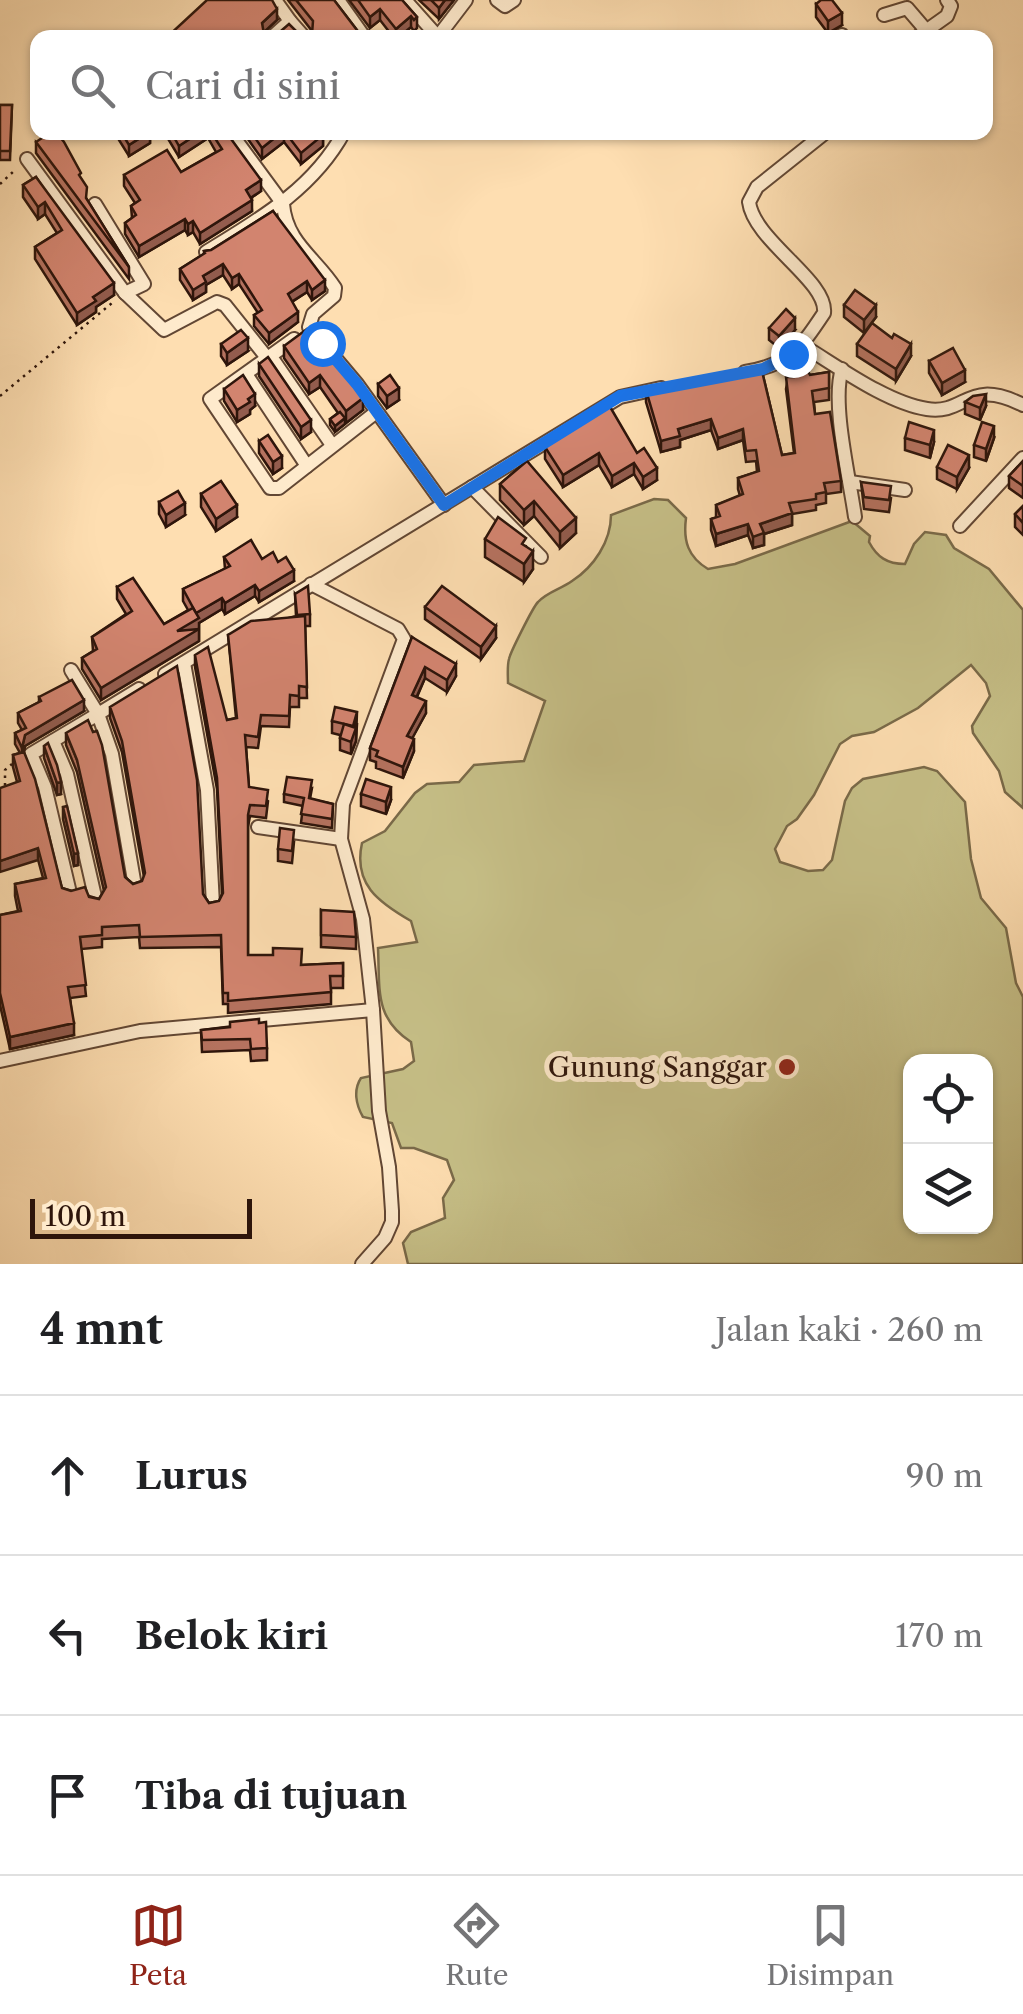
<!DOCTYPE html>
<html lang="id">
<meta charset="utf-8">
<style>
:root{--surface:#fff;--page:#f2f2f2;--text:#202124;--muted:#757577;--line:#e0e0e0;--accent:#8f2418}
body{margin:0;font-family:"Libre Caslon Text",serif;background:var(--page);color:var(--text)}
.controls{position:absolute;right:30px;bottom:30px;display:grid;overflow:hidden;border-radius:20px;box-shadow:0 2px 8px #0004}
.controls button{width:90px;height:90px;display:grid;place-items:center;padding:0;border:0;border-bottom:2px solid var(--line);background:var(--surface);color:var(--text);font:50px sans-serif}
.scale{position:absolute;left:30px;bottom:25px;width:222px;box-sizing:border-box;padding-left:10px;border:5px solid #2e150b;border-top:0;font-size:28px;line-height:35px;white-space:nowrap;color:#2e150b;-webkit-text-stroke:8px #feeacc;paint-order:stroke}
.stop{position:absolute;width:30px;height:30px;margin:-22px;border:8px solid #1a73e8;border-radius:50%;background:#fff}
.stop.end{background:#1a73e8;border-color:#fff;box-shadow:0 2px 10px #0008}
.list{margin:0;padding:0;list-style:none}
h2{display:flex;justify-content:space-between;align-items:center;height:130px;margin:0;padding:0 40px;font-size:42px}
h2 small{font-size:32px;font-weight:400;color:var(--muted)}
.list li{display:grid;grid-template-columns:65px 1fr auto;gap:30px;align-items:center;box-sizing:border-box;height:160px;padding:0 40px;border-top:2px solid var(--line)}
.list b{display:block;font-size:38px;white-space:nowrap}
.list em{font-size:32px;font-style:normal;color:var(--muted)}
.icon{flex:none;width:55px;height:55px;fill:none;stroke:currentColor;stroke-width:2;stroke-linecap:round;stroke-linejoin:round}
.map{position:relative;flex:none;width:1023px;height:1264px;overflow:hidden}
.search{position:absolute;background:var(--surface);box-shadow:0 2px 8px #0004;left:30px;right:30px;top:30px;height:110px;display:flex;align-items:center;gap:25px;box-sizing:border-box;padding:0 35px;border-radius:20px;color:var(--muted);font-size:38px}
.sheet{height:610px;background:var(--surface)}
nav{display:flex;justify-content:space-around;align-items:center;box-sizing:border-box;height:140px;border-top:2px solid var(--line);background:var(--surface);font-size:28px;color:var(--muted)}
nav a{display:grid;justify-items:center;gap:5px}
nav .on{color:var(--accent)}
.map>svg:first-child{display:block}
</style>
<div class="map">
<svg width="1023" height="1264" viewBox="0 0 1023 1264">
<rect width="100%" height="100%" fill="#fedeb1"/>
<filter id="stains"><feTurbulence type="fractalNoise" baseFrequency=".002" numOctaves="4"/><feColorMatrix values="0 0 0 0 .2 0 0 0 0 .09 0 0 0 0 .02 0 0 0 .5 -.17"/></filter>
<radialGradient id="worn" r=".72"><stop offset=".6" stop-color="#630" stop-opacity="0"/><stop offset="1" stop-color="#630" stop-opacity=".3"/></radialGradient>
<path fill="#c6bf87" stroke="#7a6a49" stroke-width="2.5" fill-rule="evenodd" d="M654,499L668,500L686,518C683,541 688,557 708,569L735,564L852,521L870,536L869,542C877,557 887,564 905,564L914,544L925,532L946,535L954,548L989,569L1023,610V808L1005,792L999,771L973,733L972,726L990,696L986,683L971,665L918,708L874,732L852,736L840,744L814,795L797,819L787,826L775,849L780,862L808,871L823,870L832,860L845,801L852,788L863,779L924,767L937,771L965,802L971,859L981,898L1006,928L1016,983L1023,997V1264H408L403,1243L411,1232L445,1218L443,1198L454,1180L447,1160L414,1148H401L392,1123L363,1117C356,1105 353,1090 361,1078L403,1069L414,1061L411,1042C374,1018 380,989 378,948L417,942L411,921C378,902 353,884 362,843L385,831L415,793L427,784L459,782L474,765L524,761L545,701L508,683C508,676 507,666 509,659C510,653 533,607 538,602C547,592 561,589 572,581C594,567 611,541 611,515ZM910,1062H986V1226H910Z"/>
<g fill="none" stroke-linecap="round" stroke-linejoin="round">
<g stroke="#624734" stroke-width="16">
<g id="minor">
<polyline points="275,0 290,21"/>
<polyline points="338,0 365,38"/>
<polyline points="405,0 438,37"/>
<polyline points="497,0 505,6 514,0"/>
<polyline points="884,15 907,8 925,29"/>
<polyline points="271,38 290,21 305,38"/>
<polyline points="437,38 466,0"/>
<polyline points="837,38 842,35"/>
<polyline points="916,38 947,16 951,6 947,0"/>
<path d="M230,132L283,204C286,243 317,259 335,288L334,296L313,314L309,327L357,384L444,505"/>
<polyline points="27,159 125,293 144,284 95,204"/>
<path d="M206,252C260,219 313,189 344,132"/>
<polyline points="125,293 164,330 217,302 225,305 268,359 274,361 332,445"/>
<polyline points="294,339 210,399 270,488 279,488 375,413"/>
<path d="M802,345C837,366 887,403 927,409C967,415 967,377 1023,405"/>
<path d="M842,369C831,403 850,480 855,517"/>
<path d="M745,372C789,365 800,349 824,313C828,281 754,241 749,202L757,187L826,132"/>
<polyline points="246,374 307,466"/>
<polyline points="850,482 905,490"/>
<polyline points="472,487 541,557"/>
<polyline points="960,526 1023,458"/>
<polyline points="311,584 398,629 404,639 343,804 341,839 363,919 373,1010 379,1111 389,1167 392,1211 392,1222 385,1238 362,1264"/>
<polyline points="184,663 207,790 213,905"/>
<polyline points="71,670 98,714 139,689"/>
<polyline points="165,674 620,397 661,388"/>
<polyline points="53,741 67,774 96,901"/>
<polyline points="258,827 341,839"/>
<polyline points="70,893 45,787 31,754 98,714 112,754 135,886"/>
<polyline points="0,1061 140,1031 373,1010"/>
</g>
</g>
<g stroke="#2e150b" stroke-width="2.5" stroke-dasharray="2.5 5" stroke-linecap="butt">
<polyline points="0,184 15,170"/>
<polyline points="0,396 112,303"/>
<polyline points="0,791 5,786 5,770 12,764"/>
</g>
<use href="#minor" stroke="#feeacc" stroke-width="12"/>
</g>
<g fill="#b5725f" stroke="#2e150b" stroke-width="2.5">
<polygon points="288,0 334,0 363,38 166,38 277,20 264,32 264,34 274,37 301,36 312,34 312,31"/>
<polygon points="349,0 402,0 417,17 417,28 414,31 411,27 398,38 394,38 380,20 370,28"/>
<polygon points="419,0 454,0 439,19"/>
<polygon points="816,4 842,25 828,33 816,17"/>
<polygon points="0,105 12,105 10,160 0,160"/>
<polygon points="114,132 150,132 150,143 129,156"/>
<polygon points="164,132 226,132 261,191 251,198 252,211 200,244 193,232 188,235 185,230 139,257 125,234 125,223 132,218 131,206 135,203 124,186 124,175 181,172 216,152 208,138 179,157"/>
<polygon points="243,132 328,132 323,136 323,146 301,164 284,142 262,159"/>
<polygon points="36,142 81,179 86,198 129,267 129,279 36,153"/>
<polygon points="36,177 114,295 96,307 96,312 77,325 35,259 35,247 57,233 45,214 38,219 23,197 23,185"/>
<polygon points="273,211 325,291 312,300 307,292 292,302 298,322 269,344 254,326 254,315 258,313 239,284 232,289 223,275 206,285 206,292 193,300 180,280 180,269 204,254 204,251 211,250"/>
<polygon points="844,305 876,317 864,333 844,317"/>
<polygon points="769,328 795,330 779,348 769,340"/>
<polygon points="221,344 248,351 227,365 221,356"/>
<polygon points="857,344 911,356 896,381 857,356"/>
<polygon points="284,346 363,410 346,423 345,422 345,424 335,432 330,425 330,419 338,413 320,387 309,394 284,358"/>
<polygon points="785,360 810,375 829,372 829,400 814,402 815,414 841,481 841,492 826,494 826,503 816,505 816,510 792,514 792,525 764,534 764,545 753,548 748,535 716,546 711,530 711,519 716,517 716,505 740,496 738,489 738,478 757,472 756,461 746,462 743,440 718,449 711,430 680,440 680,447 661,452 646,402 646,390 761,367 782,455 794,453 786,389 788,377 785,372"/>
<polygon points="929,361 965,382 942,395 929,373"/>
<polygon points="259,364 311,432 301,439 259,376"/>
<polygon points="378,384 399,400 387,408 378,396"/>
<polygon points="224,389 255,406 250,410 250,414 237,422 224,401"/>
<polygon points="965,402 986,406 980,420 965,414"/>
<polygon points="564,431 637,453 657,480 643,489 634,474 612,487 599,465 563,487 545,459 545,447 564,435"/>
<polygon points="905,438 934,442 930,458 905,450"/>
<polygon points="994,438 986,461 974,457 974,445"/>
<polygon points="259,441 282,468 273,474 259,453"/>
<polygon points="527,461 576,533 560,548 534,516 524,525 500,500 500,484"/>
<polygon points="1023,461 1023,498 1009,488 1009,476"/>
<polygon points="937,467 969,468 957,489 937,479"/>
<polygon points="861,482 891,498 889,512 864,509"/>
<polygon points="201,494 237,517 216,531 201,507"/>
<polygon points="159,502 185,515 166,527 159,514"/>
<polygon points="1023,506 1023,535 1015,527 1015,514"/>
<polygon points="485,539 526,546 533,569 524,582 485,557"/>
<polygon points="224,557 262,559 278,562 294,581 259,602 255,596 225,614 222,609 199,623 199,641 101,700 82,669 82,658 93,651 92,637 126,614 117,599 117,587 164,624 188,610 183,601 183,589 225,569"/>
<polygon points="295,594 310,614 310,626 305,626 307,698 299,698 299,707 290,707 289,727 261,726 258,748 246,747 249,787 268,801 266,818 250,816 248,827 248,955 302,965 343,963 343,988 331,988 331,1004 228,1013 228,1004 223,1004 221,947 140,948 139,937 102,939 102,947 81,949 86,996 70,998 74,1035 10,1049 0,1005 0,915 18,911 15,896 15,884 43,878 13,767 13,755 20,753 15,744 15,733 22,730 18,723 18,713 39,702 39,697 84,711 25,746 24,752 62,888 99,899 104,891 77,772 66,745 66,733 125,877 133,884 142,881 144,877 122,752 110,718 110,707 203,894 209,903 219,901 222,894 217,789 195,667 195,655 227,720 236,718 228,635 296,616"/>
<polygon points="425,607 496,638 481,659 425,619"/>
<polygon points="412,637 456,676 447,692 425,678 417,697 426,713 412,738 414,751 403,778 376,768 376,762 370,760 370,748"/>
<polygon points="332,721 357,724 356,741 351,754 340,750 340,735 332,733"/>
<polygon points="44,746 61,794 57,795 44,758"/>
<polygon points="312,788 310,799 333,804 332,828 301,823 303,806 284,802 284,794"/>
<polygon points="361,794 391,800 386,814 361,806"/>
<polygon points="63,807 78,865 74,866 63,819"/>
<polygon points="294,842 292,863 278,861 278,849"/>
<polygon points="321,910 356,937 356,949 321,947"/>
<polygon points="259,1023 267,1048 267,1060 251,1061 250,1050 202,1052 201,1030"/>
</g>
<g fill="#935c4e" stroke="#2e150b" stroke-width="2.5">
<polygon points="445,0 454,0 439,19 439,8"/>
<polygon points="277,9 277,20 262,34 262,23"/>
<polygon points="380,9 380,20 370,28 370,17"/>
<polygon points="842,13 842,25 828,33 828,21"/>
<polygon points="411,16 411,27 398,38 396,38 396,29"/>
<polygon points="150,132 150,143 129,156 129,145"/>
<polygon points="200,132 208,132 208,138 179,157 179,146"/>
<polygon points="282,132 284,132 284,142 262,159 262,148"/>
<polygon points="319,132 328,132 323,136 323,146 301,164 301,153"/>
<polygon points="261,180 261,191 246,201 246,190"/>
<polygon points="252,200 252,211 200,244 200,233"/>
<polygon points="45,202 45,214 38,219 38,207"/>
<polygon points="185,219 185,230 139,257 139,246"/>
<polygon points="193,221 193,232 188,235 188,224"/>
<polygon points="223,264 223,275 206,285 206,292 193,300 193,290 203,276"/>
<polygon points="239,274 239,284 232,289 232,278"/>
<polygon points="325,280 325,291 312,300 312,290"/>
<polygon points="307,281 307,292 288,304 288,294"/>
<polygon points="114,283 114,295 96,307 96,312 77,325 77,313 93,297"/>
<polygon points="876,305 876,317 864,333 864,320"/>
<polygon points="298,312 298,322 269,344 269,333"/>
<polygon points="795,318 795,330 779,348 779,336"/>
<polygon points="248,338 248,351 227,365 227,353"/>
<polygon points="911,344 911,356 896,381 896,369"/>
<polygon points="965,370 965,382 942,395 942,383"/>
<polygon points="320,375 320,387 309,394 309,383"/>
<polygon points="399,388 399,400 387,408 387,396"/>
<polygon points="255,394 255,406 250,410 250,414 237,422 237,410 248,399"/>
<polygon points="986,394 986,406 980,420 980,408"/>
<polygon points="363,398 363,410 346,423 346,411"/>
<polygon points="345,418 345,424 335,432 335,426"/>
<polygon points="711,419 711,430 680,440 680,447 661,452 661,441 678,429"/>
<polygon points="311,420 311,432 301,439 301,427"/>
<polygon points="994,426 994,438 986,461 986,449"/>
<polygon points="743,429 743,440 718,449 718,438"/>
<polygon points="934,430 934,442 930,458 930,445"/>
<polygon points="599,453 599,465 563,487 563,475"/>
<polygon points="969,455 969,468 957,489 957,477"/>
<polygon points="282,456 282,468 273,474 273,462"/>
<polygon points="634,463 634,474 612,487 612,476"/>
<polygon points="657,468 657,480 643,489 643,477"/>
<polygon points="534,501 534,516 524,525 524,510"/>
<polygon points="185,503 185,515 166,527 166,515"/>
<polygon points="237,505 237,517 216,531 216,519"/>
<polygon points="792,513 792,525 764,534 764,545 753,548 753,537 760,524"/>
<polygon points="576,518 576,533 560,548 560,532"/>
<polygon points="748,524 748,535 716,546 716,534"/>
<polygon points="533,551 533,569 524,582 524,564"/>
<polygon points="294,570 294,581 259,602 259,591"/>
<polygon points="255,585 255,596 225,614 225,603"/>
<polygon points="222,598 222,609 199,623 199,641 101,700 101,688 177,631 196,613"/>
<polygon points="496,626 496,638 481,659 481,647"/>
<polygon points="456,664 456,676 447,692 447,680"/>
<polygon points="425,667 425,678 412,707 412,695"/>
<polygon points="84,700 84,711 25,746 22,758 22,748 25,735"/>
<polygon points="426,701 426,713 407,748 407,736"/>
<polygon points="357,712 356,741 351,754 351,742"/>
<polygon points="414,739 414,751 403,778 403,767"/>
<polygon points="61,782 61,794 57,795 57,783"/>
<polygon points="391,787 391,800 386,814 386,802"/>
<polygon points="38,848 38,860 0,872 0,861"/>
<polygon points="78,853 78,865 74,866 74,854"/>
<polygon points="74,1023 74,1035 10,1049 10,1037"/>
</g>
<g fill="#d2846f" stroke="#2e150b" stroke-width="2.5">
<polygon points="207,0 272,0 277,9 262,23 264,34 274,37 289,24 301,36 312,34 313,21 296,0 334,0 363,38 260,38 255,32 247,38 166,38"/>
<polygon points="358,0 402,0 417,17 414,20 411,16 396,29 380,9 370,17"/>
<polygon points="431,0 445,0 439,8"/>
<polygon points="821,0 832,0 842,13 828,21 816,4"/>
<polygon points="0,105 12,105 10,151 0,151"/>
<polygon points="51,132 56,132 64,142 81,173 79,175 87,187 86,198 129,267 36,142"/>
<polygon points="121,132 149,132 129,145"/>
<polygon points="171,132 200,132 179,146"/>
<polygon points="211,132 226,132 261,180 246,190 252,200 200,233 193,221 188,224 185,219 139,246 125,223 136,215 131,206 140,200 124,175 167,150 181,172 222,149"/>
<polygon points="251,132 282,132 262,148"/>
<polygon points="285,132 321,132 323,135 301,153"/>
<polygon points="36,177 114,283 93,297 96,301 77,313 35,247 62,230 45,202 38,207 23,185"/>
<polygon points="273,211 325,280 312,290 307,281 288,294 298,312 269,333 254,315 262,310 239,274 232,278 223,264 203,276 206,282 193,290 180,269 205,253 204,251 211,250"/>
<polygon points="855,290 876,305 864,320 844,305"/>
<polygon points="786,309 795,318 779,336 769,328"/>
<polygon points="872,323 892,338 894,334 911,344 896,369 857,344"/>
<polygon points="307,329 363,398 346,411 320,375 309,383 284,346"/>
<polygon points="241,330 248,338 227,353 221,344"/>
<polygon points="953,348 965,370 942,383 929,361"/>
<polygon points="797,351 810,375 829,372 829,388 812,391 815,414 830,412 841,481 824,483 826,492 816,494 816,499 789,503 792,513 760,524 764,533 753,537 748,524 716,534 711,519 720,516 716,505 743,494 738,478 759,471 756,450 746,451 743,429 718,438 711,419 678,429 680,436 661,441 646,390 761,367 782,455 795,453 786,377 793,377 785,360"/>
<polygon points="268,357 311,420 301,427 259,364"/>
<polygon points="243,375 255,394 248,399 250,402 237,410 224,389"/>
<polygon points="390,375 399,388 387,396 378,384"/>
<polygon points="986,394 980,408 965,402 973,396"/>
<polygon points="609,405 637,453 644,448 657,468 643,477 634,463 612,476 599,453 563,475 545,447 566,434 564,431"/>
<polygon points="340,412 345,418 335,426 330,419"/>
<polygon points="909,422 934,430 930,445 905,438"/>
<polygon points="982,422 994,426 986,449 974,445"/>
<polygon points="268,435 282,456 273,462 259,441"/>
<polygon points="948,445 969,455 957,477 937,467"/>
<polygon points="527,461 576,518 560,532 534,501 524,510 500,484"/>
<polygon points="1023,461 1023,486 1009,476"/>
<polygon points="221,481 237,505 216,519 201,494"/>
<polygon points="861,482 891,486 889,500 864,497"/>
<polygon points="178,491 185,503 166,515 159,502"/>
<polygon points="1023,506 1023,523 1015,514"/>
<polygon points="498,517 526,538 522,544 533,551 524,564 485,539"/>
<polygon points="251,540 262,559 273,552 278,562 286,557 294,570 259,591 255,585 225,603 222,598 196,613 183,589 230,566 224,557"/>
<polygon points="133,578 164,624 193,608 199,618 177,631 199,629 101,688 82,658 97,649 92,637 132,611 117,587"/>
<polygon points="308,586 310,614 297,615 295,594"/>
<polygon points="442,586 496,626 481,647 425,607"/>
<polygon points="305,616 307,687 299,686 299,696 290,695 289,716 261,715 258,737 245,735 249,787 268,790 266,806 250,805 248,815 248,955 273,955 273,948 302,949 301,965 343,963 343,976 330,976 331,992 228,1001 228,993 223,993 221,935 140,937 139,925 102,927 102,935 80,937 86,985 68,987 74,1023 10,1037 0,993 0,915 21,911 15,884 46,878 38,848 0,861 0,788 20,781 13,755 24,752 35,779 62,888 71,891 85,887 89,897 99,899 106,887 77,760 66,733 88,720 93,732 97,731 102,745 125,877 133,884 142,881 145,873 122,741 110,707 177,666 197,780 203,894 209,903 219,901 223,893 217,778 195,655 208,647 227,720 237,718 228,635 251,621"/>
<polygon points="412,637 456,664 447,680 425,667 412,695 426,701 407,736 414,739 403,767 376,756 378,751 370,748"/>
<polygon points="72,680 84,700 25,735 22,748 15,733 26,728 18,713 41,701 39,697"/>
<polygon points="335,707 357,712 353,726 332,721"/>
<polygon points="344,724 356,728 351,742 340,738"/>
<polygon points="48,743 57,765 61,782 57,783 44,746"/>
<polygon points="287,777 312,780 309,798 333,804 332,819 301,814 304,798 284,794"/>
<polygon points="366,779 391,787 386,802 361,794"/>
<polygon points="67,806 78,853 74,854 63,807"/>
<polygon points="280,828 294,830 292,851 278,849"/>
<polygon points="321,910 354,912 356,937 321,935"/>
<polygon points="259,1019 259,1023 266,1022 267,1048 251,1049 250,1039 202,1040 201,1030 230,1027 230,1022"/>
</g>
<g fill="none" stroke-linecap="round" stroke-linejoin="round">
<polyline stroke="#1a73e8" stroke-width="12" points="322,343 357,384 444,505 620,396 763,369 793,354"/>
</g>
<circle fill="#8f2418" stroke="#feeacc" stroke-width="4" cx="787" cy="1067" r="10"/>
<g text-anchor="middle" stroke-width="10" stroke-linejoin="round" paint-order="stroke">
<g font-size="28" fill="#2e150b" stroke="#feeacc" text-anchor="end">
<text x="767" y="1077">Gunung Sanggar</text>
</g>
</g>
<rect width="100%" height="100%" filter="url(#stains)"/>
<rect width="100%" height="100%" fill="url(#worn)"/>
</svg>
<div class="controls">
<button><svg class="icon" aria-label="locate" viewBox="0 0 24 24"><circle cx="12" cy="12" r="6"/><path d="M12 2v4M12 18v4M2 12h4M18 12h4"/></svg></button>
<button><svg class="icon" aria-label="layers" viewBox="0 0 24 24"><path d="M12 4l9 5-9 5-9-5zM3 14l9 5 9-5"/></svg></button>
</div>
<div class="scale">100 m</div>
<div class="stop" style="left:322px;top:343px"></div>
<div class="stop end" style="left:793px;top:354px"></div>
<div class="search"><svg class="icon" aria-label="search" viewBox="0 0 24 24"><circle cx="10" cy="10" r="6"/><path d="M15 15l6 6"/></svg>Cari di sini</div>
</div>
<section class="sheet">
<h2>4 mnt<small>Jalan kaki · 260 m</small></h2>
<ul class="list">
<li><svg class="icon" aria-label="ahead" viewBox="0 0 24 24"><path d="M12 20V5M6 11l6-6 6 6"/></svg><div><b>Lurus</b></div><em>90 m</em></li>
<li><svg class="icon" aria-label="left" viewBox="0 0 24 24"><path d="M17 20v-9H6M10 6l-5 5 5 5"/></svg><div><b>Belok kiri</b></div><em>170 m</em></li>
<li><svg class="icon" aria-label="arrive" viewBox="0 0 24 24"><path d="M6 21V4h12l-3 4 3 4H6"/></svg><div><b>Tiba di tujuan</b></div></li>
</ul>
</section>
<nav>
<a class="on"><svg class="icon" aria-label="map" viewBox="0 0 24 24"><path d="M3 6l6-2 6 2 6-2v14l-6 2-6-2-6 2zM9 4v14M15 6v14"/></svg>Peta</a>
<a><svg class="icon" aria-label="directions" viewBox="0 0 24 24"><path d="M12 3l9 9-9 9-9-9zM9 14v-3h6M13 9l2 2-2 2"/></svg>Rute</a>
<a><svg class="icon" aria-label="saved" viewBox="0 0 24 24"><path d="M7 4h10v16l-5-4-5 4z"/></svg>Disimpan</a>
</nav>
